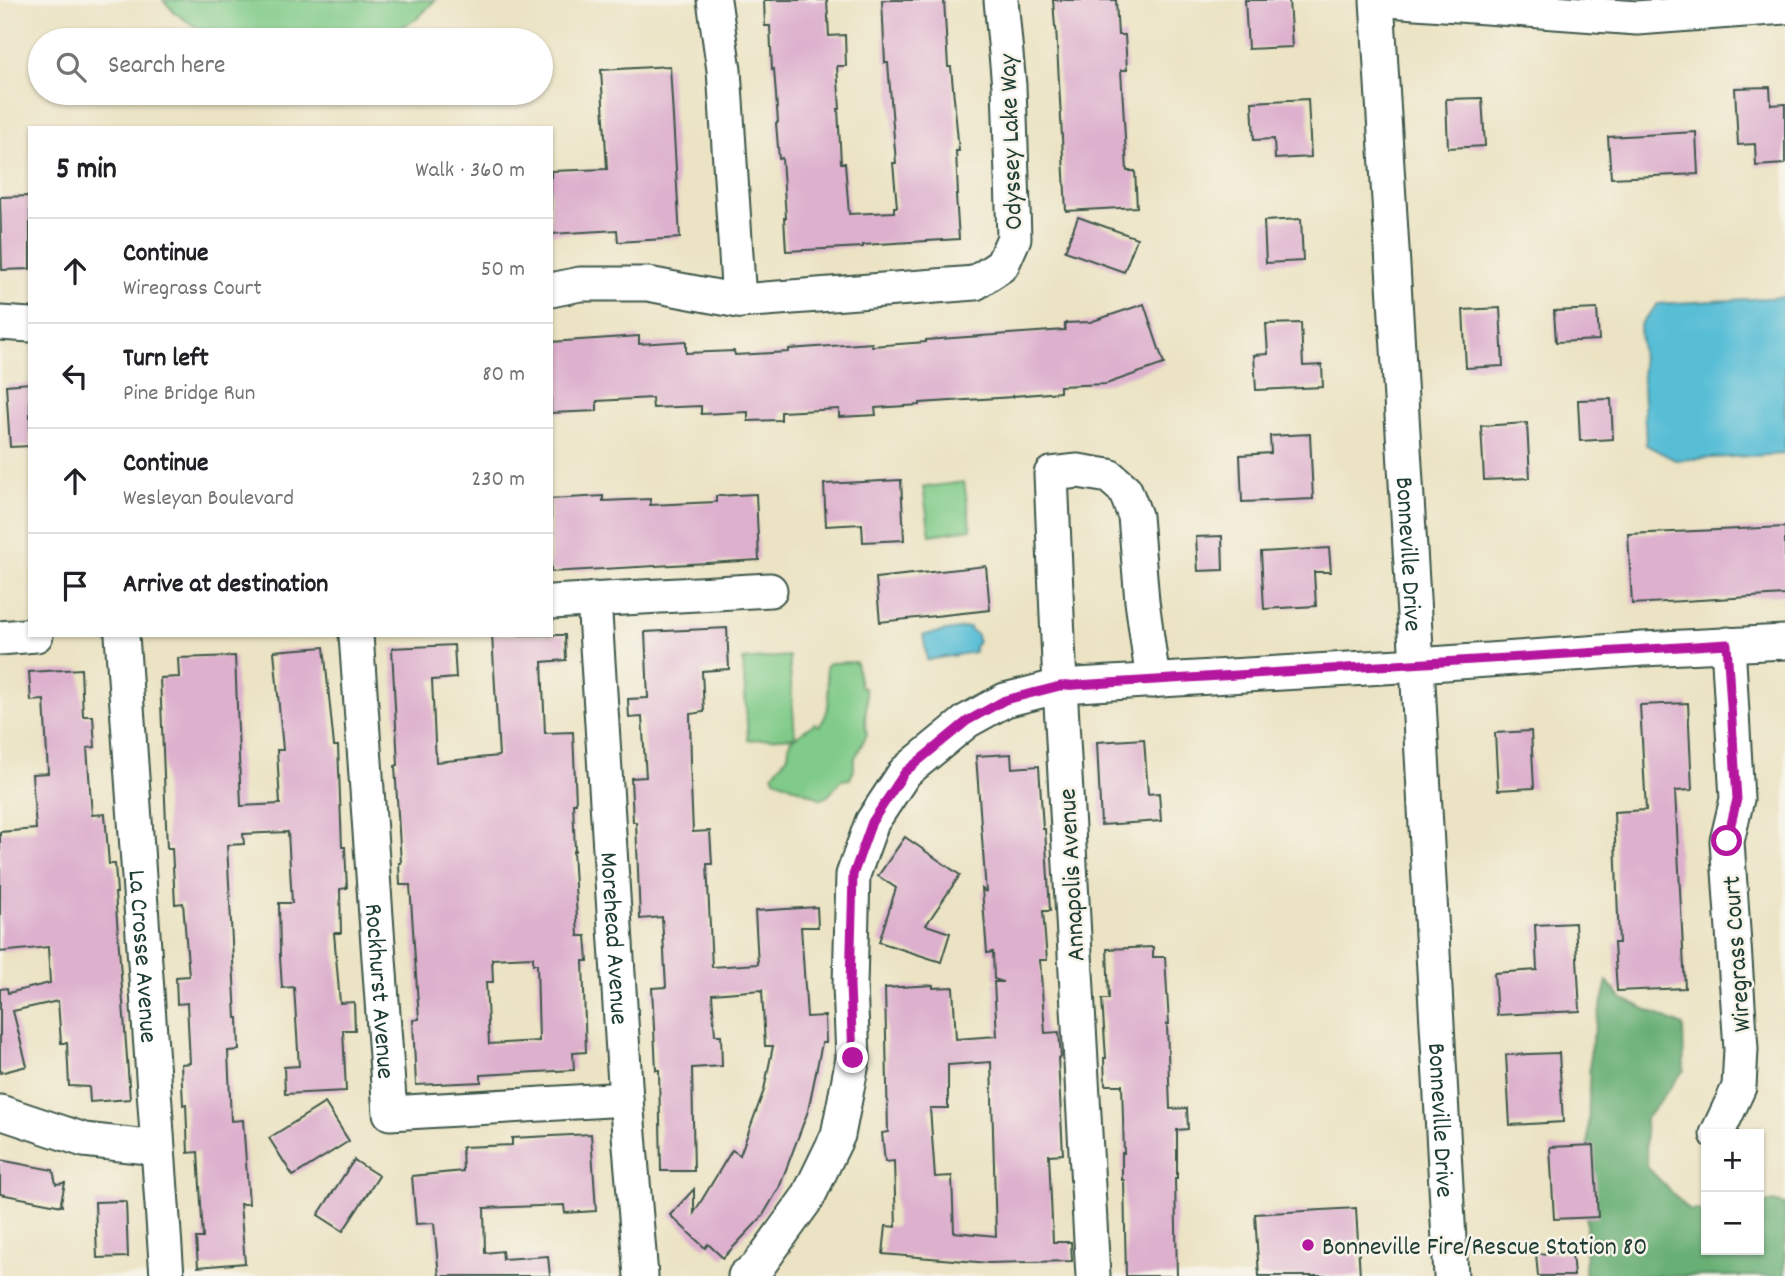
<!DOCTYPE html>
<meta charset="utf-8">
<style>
:root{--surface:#fff;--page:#f6f6f6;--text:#202124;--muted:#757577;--line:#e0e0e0}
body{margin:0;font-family:Dekko,sans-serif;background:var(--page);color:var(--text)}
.controls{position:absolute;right:21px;bottom:21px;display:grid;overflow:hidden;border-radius:0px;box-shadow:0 2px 5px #0004}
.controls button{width:63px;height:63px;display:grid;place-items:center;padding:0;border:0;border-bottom:2px solid var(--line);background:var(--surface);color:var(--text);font:35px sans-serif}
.stop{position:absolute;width:21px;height:21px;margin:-16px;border:5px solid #b5179e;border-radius:50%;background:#fff}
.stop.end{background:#b5179e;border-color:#fff;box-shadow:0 2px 7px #0008}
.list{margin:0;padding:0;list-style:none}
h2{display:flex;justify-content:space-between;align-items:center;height:91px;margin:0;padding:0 28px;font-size:30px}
h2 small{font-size:23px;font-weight:400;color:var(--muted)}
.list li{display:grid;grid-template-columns:46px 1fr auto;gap:21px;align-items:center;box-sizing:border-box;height:105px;padding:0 28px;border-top:2px solid var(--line)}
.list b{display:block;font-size:26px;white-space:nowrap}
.list p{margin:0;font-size:23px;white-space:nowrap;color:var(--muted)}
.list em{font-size:23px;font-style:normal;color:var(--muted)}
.icon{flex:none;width:38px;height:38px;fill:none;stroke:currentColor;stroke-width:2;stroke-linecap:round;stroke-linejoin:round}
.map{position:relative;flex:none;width:1785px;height:1276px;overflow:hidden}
.search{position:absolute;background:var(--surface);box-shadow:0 2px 5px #0004;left:28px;top:28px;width:525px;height:77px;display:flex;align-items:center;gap:18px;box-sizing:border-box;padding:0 24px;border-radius:38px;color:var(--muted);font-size:26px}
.panel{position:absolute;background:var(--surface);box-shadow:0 2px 5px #0004;left:28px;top:126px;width:525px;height:511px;border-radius:0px}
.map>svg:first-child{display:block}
</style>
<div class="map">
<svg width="1785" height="1276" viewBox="0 0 1785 1276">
<rect width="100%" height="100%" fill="#f7f3e8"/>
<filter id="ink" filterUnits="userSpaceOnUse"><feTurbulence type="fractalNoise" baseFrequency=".0143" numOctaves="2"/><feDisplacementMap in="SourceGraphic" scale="14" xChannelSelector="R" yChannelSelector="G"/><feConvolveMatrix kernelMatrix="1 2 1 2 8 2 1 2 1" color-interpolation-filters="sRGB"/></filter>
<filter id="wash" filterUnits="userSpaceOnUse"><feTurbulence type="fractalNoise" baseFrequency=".00686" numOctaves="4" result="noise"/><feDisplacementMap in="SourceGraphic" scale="28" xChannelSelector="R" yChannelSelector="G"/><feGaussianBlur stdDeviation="1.57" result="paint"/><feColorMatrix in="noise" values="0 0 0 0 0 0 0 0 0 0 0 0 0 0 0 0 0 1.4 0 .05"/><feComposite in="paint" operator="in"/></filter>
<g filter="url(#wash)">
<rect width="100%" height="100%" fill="#ebe3c3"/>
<g fill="#80cb89" stroke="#50845e" stroke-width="2">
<polygon points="163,0 435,0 418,18 379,40 216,40 175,13"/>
<polygon points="964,482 971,529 930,535 923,487"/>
<path d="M789,656L795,737L815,723L819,726C834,710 827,687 826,667L829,663L856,662L860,686L864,688C871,707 861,716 867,734L854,760V770L850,779L841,780L829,795L822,799L775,779L773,774L788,755L790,741L795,737L748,740L743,660Z"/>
</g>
<polygon fill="#68af75" stroke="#447654" stroke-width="2" points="1607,981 1621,998 1683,1026 1684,1070 1645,1120 1647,1167 1689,1210 1706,1211 1706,1250 1759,1250 1759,1205 1773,1201 1785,1204 1785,1276 1585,1276 1590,1050"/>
<g fill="#58bed6" stroke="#3c7e85" stroke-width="2">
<polygon points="1785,297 1785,454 1675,460 1646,445 1640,325 1658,304"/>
<polygon points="970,627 970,630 977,635 978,641 974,647 975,652 927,660 923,635"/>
</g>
<g id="blocks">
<g fill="#ddb0cd" fill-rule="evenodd">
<polygon points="764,0 827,0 829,36 845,35 846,66 837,66 840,109 838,109 841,163 845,163 849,214 894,212 894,207 897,207 893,163 896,163 888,63 885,63 882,0 944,0 948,67 951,67 959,151 956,151 958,195 956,195 959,239 863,245 863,247 786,251 784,218 786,218 782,158 779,159 776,123 778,122 774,69 772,70 770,26 765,26"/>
<polygon points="1053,0 1116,0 1118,35 1125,35 1127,70 1121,70 1127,171 1135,171 1137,207 1066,211 1056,27 1055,27"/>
<polygon points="1245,0 1289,0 1292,47 1248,49"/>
<polygon points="670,66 680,238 618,242 617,230 551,234 551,171 607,169 601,70"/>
<polygon points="1770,87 1771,105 1785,104 1785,164 1756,166 1755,144 1738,145 1735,88"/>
<polygon points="1482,98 1485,146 1448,148 1446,99"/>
<polygon points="1308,99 1311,157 1275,159 1274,139 1254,140 1252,102"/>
<polygon points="1696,132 1698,174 1611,178 1608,137"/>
<polygon points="30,196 30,269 2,270 0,197"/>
<polygon points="1078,217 1137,238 1124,272 1065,251"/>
<polygon points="1301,219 1303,261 1266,263 1264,221"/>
<polygon points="1144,304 1164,364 1106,384 1060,386 1060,392 1013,396 1013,397 920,403 920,405 875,408 876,415 839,417 839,409 781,412 781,420 748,421 748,412 701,414 701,406 653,408 652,398 597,401 597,411 551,413 551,342 639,336 639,344 686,341 686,353 734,351 735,355 789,352 789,349 872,343 872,346 926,342 926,340 1065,330 1065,323 1090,322"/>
<polygon points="1500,308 1503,366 1466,368 1463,310"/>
<polygon points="1597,309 1599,340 1556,342 1554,311"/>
<polygon points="1301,323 1303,366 1322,365 1323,387 1256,390 1254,355 1268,354 1266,324"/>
<polygon points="30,383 30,446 10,447 6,385"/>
<polygon points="1611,399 1613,439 1580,441 1578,400"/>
<polygon points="1527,423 1530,478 1484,480 1481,426"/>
<polygon points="1310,434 1313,499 1242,502 1240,455 1271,453 1270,436"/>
<polygon points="901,480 904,540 863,542 862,524 826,526 824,484"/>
<polygon points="756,494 759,560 551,572 551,499 603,496 603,501 650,499 650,505 716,502 716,496"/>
<polygon points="1785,527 1785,595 1632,604 1628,534"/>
<polygon points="1222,536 1223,570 1198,571 1196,537"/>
<polygon points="1329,548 1331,572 1314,572 1316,606 1264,609 1261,552"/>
<polygon points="986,566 990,610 880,622 876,578"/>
<polygon points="727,628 729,669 702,671 704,712 690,714 691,762 690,762 693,832 710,831 712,864 707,864 712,967 758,964 755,911 817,907 818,927 801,927 807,1017 825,1016 826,1043 822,1043 808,1111 779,1188 762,1217 723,1258 708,1244 705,1248 670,1215 694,1189 694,1213 732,1150 740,1155 764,1090 773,1046 765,1046 762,990 712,994 715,1035 721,1035 722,1066 692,1068 694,1171 661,1171 659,1070 656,1070 652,988 666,987 662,917 640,919 636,822 633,822 631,778 646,777 642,717 629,718 628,699 648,698 645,632"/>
<path d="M492,635H565L566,660L542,662L545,733L573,732L576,803H573L575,851H573L578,936H586L588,961H583L586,1052L573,1053L574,1070L481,1075V1082L416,1085L413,1020L419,1019L410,885H400L399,863H401L395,766L398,765L392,648L454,645L456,678L432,680L436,762L499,756ZM533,957V964H537L539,1041L489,1044L486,982H493L492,959Z"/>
<polygon points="324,647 334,746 338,746 342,847 345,847 347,888 340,889 341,933 334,933 340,1003 354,1002 355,1030 343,1030 346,1091 285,1094 284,1067 299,1066 294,987 282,988 280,957 279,903 292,903 288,832 243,834 244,844 227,845 236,1018 238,1018 239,1050 228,1051 231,1121 243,1120 249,1204 240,1204 245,1263 198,1267 196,1238 203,1238 198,1152 188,1153 186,1104 183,1105 181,1064 190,1063 187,1003 177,1004 176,977 189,976 183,903 175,904 172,848 167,848 160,678 179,677 178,658 235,656 241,806 280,804 277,750 283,750 274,651"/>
<polygon points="81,669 83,716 93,716 95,747 87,748 92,815 105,814 109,864 115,864 117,893 115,893 130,1099 90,1102 89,1087 69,1086 67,1043 61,1043 58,1001 13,1011 27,1066 0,1073 0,989 7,988 8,993 50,983 48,947 0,952 0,832 36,829 32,774 48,773 44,700 31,701 29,672"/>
<polygon points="1688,703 1692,790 1675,791 1685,988 1617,991 1614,943 1619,943 1614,812 1646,810 1640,705"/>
<polygon points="1531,731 1534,788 1498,790 1495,733"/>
<polygon points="1144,739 1148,794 1159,793 1161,821 1101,825 1097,742"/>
<path d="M1011,754L1012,768L1039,766L1043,829H1045L1050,911H1043L1047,960H1040L1045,1033L1059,1032L1061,1057L1058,1058L1063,1154L1049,1155L1053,1242H1071L1072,1261L989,1263L883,1254L886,1226L896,1227L894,1161L885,1162L882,1133L888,1132L885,988L933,985V988L953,987L956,1039L997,1036L994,982H1003L994,979L993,952L987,953L982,889L986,892L976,756ZM991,1062L996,1236L954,1232L952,1176L935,1177L930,1108H948V1065Z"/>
<polygon points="905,837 960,875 926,925 950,933 941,962 879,942 896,888 878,876"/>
<polygon points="1575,923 1580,1011 1497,1015 1494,973 1537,970 1535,925"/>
<polygon points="1153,947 1153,957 1165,957 1169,1024 1167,1024 1170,1109 1187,1108 1188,1129 1177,1130 1177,1179 1175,1179 1177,1276 1126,1276 1124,1180 1122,1180 1122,1153 1124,1153 1122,1085 1105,1085 1104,1058 1106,1058 1102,999 1109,999 1107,949"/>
<polygon points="1559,1053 1563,1122 1510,1125 1506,1055"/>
<polygon points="325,1103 349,1141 293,1176 269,1138"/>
<polygon points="591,1134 596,1211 565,1213 564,1205 484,1208 485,1253 502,1251 503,1259 548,1256 550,1276 439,1276 434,1223 416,1224 412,1176 463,1171 462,1147 512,1145 512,1138"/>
<polygon points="1594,1145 1598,1217 1554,1219 1550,1147"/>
<polygon points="0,1160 53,1170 56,1184 65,1183 61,1202 62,1206 0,1194"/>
<polygon points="354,1160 379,1176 343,1231 318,1215"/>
<polygon points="126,1201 128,1257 97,1258 95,1202"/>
<polygon points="1356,1208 1360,1276 1259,1276 1255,1214"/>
<polygon points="1572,1252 1574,1276 1538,1276 1536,1254"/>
</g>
</g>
</g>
<g filter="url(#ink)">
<use href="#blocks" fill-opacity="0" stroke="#3e5649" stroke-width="2"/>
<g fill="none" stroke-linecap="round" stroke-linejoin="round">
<g stroke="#3e5649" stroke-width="37">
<g id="minor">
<polyline points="714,0 724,70 739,301"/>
<path id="s1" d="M1377,0L1417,665L1451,1276"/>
<polyline points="1388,0 1637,18 1785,7"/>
<polyline points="551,290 580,284 648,284 739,301 975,283 1002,265 1014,238 1009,86 1001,0"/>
<polyline points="0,323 30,325"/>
<path id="s2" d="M594,599L626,1099L641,1276"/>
<polyline points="551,602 770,590"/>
<path id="s3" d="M122,635L167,1276"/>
<path id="s4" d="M356,635L390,1113L626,1099"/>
<polyline points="0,638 36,635"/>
<polyline points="0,1112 84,1140 157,1148"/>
<polyline points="1717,1134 1739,1087 1741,1049 1727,841 1737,799 1728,644"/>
<polyline points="745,1276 756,1269 808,1197 838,1135 853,1058 850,985 853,875 872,822 905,772 967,721 1005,700 1060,686 1417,665 1643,649 1785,642"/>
<polyline points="1093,1276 1060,686 1051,474 1078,471 1109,476 1125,490 1135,516 1142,601 1153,681"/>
</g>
</g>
<use href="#minor" stroke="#fff" stroke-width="33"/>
</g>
</g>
<g fill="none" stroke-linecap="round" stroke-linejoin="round" filter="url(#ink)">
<polyline stroke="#b5179e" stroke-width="9" points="853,1058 850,985 853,875 872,822 905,772 967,721 1005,700 1060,686 1727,644 1737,799 1727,841"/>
</g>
<circle fill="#b5179e" stroke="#f7f3e8" stroke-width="2.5" cx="1308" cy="1245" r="7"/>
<g text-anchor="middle" stroke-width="5" stroke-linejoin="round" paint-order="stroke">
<g font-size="26" fill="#1f3d34" stroke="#f7f3e8">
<text transform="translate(1009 142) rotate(-92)" y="9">Odyssey Lake Way</text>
<text dy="9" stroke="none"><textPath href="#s1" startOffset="555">Bonneville Drive</textPath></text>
<text transform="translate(1070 875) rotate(-93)" y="9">Annapolis Avenue</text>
<text dy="9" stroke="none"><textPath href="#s2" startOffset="340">Morehead Avenue</textPath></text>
<text transform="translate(1735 954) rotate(-94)" y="9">Wiregrass Court</text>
<text dy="9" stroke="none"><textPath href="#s3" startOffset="322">La Crosse Avenue</textPath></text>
<text dy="9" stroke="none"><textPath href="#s4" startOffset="357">Rockhurst Avenue</textPath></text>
<text dy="9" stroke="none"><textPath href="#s1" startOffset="1122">Bonneville Drive</textPath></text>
</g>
<g font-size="26" fill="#1f3d34" stroke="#f7f3e8" text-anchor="start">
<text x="1322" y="1254">Bonneville Fire/Rescue Station 80</text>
</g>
</g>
</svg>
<div class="controls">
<button>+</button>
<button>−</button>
</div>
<div class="stop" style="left:1727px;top:841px"></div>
<div class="stop end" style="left:853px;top:1058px"></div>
<div class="search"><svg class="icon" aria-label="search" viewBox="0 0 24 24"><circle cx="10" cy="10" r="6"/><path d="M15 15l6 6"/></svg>Search here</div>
<section class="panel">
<h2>5 min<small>Walk · 360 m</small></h2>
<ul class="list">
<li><svg class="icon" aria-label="ahead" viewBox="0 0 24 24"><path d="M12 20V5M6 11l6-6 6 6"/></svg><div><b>Continue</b><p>Wiregrass Court</p></div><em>50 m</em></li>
<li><svg class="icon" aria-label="left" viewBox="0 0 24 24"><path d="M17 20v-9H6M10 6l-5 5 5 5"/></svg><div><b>Turn left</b><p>Pine Bridge Run</p></div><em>80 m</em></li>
<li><svg class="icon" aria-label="ahead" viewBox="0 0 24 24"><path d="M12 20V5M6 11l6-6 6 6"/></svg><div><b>Continue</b><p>Wesleyan Boulevard</p></div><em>230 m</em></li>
<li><svg class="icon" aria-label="arrive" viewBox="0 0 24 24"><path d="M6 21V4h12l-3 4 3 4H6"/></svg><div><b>Arrive at destination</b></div></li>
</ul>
</section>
</div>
